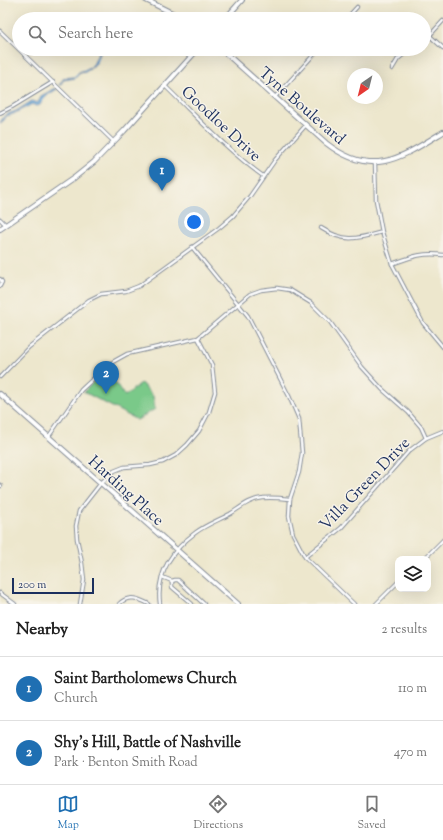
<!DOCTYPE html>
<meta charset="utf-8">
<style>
:root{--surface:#fff;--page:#f6f6f6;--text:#222;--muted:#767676;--line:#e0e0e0;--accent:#1f6fb2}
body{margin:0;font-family:"Sorts Mill Goudy",serif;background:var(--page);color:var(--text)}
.controls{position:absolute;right:12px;bottom:12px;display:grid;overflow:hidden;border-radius:8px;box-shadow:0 4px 16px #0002}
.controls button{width:36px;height:36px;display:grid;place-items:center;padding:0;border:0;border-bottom:1px solid var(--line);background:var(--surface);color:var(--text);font:20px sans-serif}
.compass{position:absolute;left:347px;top:68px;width:36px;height:36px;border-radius:50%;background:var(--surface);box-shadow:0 4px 16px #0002;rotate:215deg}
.scale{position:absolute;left:12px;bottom:10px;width:82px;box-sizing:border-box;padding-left:4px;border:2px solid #1b2f5e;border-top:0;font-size:11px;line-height:14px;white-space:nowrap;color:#1b2f5e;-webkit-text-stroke:3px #f7f3e8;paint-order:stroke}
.you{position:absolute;left:194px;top:222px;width:14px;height:14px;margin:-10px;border:3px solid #fff;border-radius:50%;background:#1a73e8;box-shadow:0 0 0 6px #1a73e833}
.badge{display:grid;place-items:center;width:26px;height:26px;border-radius:50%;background:var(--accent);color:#fff;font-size:13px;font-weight:700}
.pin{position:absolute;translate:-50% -33px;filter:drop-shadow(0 1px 2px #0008)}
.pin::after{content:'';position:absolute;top:21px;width:14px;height:12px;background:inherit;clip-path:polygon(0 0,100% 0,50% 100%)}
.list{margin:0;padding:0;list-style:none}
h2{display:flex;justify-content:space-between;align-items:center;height:52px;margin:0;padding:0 16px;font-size:17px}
h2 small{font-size:13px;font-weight:400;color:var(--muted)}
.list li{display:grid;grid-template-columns:26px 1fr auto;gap:12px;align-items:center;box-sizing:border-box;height:64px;padding:0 16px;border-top:1px solid var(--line)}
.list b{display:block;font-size:15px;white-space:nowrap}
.list p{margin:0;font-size:13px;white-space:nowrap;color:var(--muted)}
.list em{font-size:13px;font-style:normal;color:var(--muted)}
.icon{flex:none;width:22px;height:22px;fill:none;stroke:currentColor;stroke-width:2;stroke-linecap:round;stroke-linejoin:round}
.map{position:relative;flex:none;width:443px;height:604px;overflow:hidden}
.search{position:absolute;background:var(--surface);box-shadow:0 4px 16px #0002;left:12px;right:12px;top:12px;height:44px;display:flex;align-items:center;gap:10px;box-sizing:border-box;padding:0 14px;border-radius:22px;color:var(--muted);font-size:15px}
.sheet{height:180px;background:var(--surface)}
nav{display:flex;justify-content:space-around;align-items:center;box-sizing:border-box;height:56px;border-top:1px solid var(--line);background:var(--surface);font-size:11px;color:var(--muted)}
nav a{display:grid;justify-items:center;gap:2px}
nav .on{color:var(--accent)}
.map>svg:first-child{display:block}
</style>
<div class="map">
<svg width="443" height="604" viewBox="0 0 443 604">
<rect width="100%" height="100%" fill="#f7f3e8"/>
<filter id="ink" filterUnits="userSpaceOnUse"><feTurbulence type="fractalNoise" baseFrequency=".025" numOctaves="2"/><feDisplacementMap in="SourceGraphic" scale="8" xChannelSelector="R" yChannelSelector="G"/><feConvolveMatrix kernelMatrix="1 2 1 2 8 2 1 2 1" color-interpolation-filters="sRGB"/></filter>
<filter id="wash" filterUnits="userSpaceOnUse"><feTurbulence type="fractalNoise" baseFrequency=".012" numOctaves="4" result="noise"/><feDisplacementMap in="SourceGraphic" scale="16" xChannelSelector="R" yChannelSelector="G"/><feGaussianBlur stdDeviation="0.9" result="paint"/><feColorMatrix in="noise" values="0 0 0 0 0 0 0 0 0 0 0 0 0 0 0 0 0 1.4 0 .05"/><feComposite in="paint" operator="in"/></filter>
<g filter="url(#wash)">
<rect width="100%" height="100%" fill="#ede7cd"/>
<polygon fill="#7ac989" stroke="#4a7c74" points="105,369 125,396 141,383 153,396 155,409 137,420 84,392"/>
<g fill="#6aaedf" stroke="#426e9e">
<polygon points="100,49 104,49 100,53 97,62 91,68 85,72 80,73 75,78 63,80 60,86 59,85 64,78 74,77 79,72 90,68 94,63"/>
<polygon points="56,88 57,89 44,97 40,105 36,106 32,104 13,114 6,116 4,120 0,123 5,115 16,111 32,101 38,103 41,96"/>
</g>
</g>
<g filter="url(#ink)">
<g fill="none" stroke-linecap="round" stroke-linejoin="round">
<g stroke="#848b96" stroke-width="4.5">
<g id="street">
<polyline points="346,19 357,7"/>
<polyline points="0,31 114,142"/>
<polyline points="430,36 443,48"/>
<polyline points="424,40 431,34 443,21"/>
<polyline points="392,69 398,59 410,49"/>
<path d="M165,86C197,117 227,150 263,176"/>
<polyline points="275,97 319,49"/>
<polyline points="0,113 12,107 53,82"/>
<polyline points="375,162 376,200 382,232 392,264 423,323 443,347"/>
<polyline points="0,219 5,224"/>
<path d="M321,228C344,243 357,239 382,232"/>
<polyline points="192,247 248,316 289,396 299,419 302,453 299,472 290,499 289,516 293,534 305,557 354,604"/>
<path d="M392,264C411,257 423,252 443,255"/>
<polyline points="0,279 2,282 0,286"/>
<polyline points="0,377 29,347 89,300 101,294 126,291 139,286 219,228 233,216 250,196 275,160 306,125"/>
<polyline points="49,436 81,390 109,364 127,354 198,338 250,294 261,290 277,288 290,290 311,303 330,322 362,367 382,389 408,412 421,427 426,438"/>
<polyline points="0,485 1,486"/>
<polyline points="305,557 341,528 409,451 426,438 443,431"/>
<polyline points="424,559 443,540"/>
<polyline points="162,577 172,581 175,580 178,580 204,604"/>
<polyline points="172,581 172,587 192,604"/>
<polyline points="0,593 15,604"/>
<polyline points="80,604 84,580 82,563 77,539 76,526 79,511 101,483 114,471 124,467 150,465 163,462 176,455 187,445 199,431 209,412 215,392 212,365 198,338"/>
<path d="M119,604C129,594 139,599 149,604"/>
<path d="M160,604C156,574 171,551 195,533C205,525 219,520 230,514C240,508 250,499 263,498C272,497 281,498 290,499"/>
<polyline points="376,604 398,582"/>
</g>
</g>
<g stroke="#848b96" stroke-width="6">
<g id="secondary">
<polyline points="146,0 184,19"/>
<polyline points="225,19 242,0"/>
<path d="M221,49L326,143C372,179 401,158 443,132"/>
<polyline points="0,229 74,178 94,162 124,131 198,49"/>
<polyline points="0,394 238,604"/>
</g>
</g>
<use href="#street" stroke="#fff" stroke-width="2.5"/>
<use href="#secondary" stroke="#fff" stroke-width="4"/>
</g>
</g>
<g text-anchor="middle" stroke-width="3" stroke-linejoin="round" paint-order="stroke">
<g font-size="16" fill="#1b2f5e" stroke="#f7f3e8">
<text transform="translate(303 105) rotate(41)" y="6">Tyne Boulevard</text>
<text transform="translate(222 123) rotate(43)" y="6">Goodloe Drive</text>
<text transform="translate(364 483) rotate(-46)" y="6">Villa Green Drive</text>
<text transform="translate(127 490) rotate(42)" y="6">Harding Place</text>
</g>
</g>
</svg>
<div class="controls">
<button><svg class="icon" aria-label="layers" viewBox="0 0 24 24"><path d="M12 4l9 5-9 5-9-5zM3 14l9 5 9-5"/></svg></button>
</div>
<svg class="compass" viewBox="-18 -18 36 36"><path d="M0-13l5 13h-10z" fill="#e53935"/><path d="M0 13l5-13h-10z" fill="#767676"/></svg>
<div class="scale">200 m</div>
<div class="you"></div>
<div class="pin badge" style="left:162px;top:191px">1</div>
<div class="pin badge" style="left:106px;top:394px">2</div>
<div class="search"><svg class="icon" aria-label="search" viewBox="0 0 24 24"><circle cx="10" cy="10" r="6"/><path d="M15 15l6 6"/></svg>Search here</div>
</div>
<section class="sheet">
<h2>Nearby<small>2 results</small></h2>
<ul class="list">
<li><span class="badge">1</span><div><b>Saint Bartholomews Church</b><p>Church</p></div><em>110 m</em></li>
<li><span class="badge">2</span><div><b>Shy's Hill, Battle of Nashville</b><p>Park · Benton Smith Road</p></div><em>470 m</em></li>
</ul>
</section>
<nav>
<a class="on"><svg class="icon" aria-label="map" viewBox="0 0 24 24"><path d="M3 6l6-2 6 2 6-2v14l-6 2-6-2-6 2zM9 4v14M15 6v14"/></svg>Map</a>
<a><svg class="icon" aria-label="directions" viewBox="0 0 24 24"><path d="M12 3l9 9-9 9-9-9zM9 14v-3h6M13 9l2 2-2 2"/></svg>Directions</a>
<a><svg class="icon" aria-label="saved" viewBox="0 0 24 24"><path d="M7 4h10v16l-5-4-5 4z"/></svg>Saved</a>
</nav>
